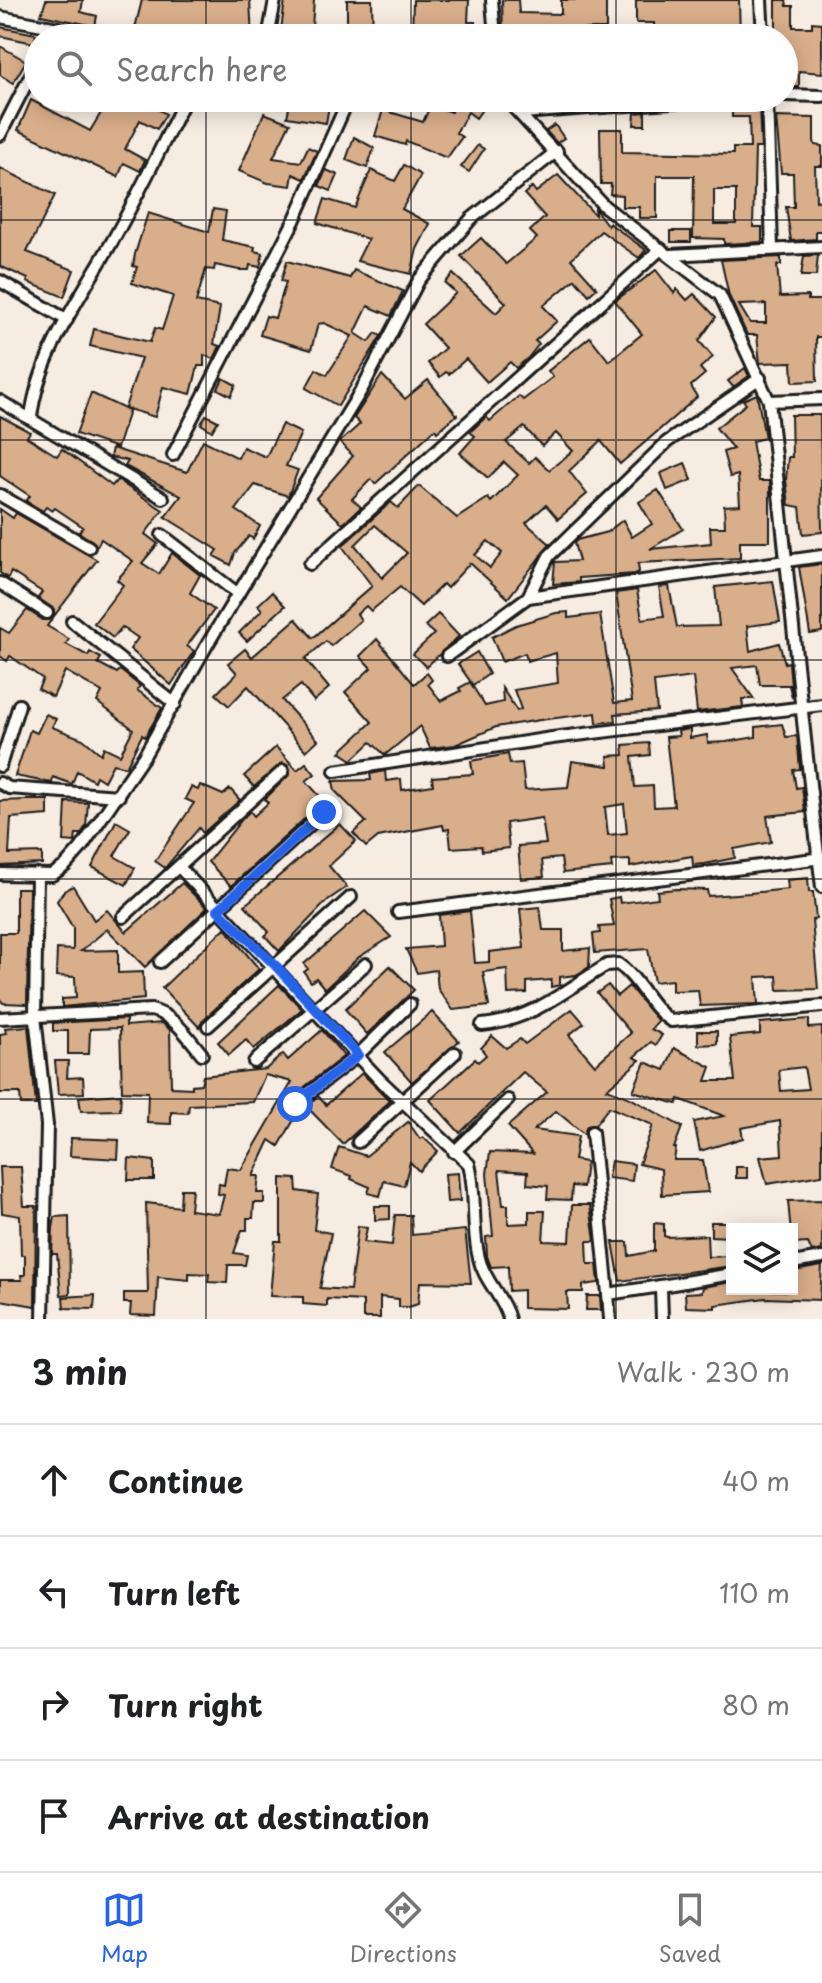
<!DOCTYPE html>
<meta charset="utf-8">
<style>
:root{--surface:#fff;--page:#f2f2f2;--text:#202124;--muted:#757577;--line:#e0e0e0;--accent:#2563eb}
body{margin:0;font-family:"Playpen Sans",sans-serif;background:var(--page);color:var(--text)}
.controls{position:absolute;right:24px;bottom:24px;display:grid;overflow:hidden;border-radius:0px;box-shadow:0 4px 20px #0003}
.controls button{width:72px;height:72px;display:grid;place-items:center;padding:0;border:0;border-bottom:2px solid var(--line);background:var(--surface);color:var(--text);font:40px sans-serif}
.stop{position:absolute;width:24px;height:24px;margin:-18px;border:6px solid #2563eb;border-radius:50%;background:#fff}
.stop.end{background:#2563eb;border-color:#fff;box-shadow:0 2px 8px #0008}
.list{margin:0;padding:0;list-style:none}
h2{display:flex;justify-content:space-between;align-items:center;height:104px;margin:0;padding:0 32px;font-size:34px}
h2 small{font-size:26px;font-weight:400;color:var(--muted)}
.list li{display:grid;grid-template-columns:52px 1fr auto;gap:24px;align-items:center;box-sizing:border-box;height:112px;padding:0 32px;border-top:2px solid var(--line)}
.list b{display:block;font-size:30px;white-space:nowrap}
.list em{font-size:26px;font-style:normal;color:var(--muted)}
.icon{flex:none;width:44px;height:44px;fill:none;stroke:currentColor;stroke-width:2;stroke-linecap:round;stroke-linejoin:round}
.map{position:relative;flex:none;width:822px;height:1319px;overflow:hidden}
.search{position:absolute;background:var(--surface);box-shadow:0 4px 20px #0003;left:24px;right:24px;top:24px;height:88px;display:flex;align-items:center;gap:20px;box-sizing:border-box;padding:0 28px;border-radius:44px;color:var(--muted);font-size:30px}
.sheet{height:552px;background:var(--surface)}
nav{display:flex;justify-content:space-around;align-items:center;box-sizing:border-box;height:112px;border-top:2px solid var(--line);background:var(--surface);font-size:22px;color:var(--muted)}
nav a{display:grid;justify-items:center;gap:4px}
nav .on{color:var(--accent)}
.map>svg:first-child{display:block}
</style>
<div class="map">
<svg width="822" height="1319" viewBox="0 0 822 1319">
<rect width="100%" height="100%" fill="#f6ece1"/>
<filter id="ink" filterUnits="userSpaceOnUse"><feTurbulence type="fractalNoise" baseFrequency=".0125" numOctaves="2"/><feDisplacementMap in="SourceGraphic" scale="16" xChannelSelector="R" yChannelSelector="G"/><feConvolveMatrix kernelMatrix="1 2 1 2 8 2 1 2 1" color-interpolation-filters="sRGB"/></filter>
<g filter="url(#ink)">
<g fill="#d9ae8a" stroke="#1c1c1c" stroke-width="2" fill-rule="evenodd">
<polygon points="46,0 83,0 81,12 97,16 95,26 41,15"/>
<polygon points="142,0 250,0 252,38 190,38 177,34 176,38 135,28"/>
<polygon points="285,0 314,0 312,27 347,29 347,0 372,0 373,38 280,38"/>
<polygon points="413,0 469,0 468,22 475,22 475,38 412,38"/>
<polygon points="502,0 518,0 519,13 561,14 561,0 606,0 606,29 585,29 586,38 556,38 556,30 519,30 519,34 503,34"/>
<polygon points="636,0 739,0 740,38 654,38 654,23 636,23"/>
<polygon points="776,0 786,0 787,6 793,6 793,27 812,27 812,22 822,23 822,73 799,71 799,87 784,87 784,38 772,38 772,28 776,28"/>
<polygon points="0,27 36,34 34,43 0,36"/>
<polygon points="0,46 26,61 13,83 0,75"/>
<polygon points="110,98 162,98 156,108 166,114 157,129 140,120 125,149 145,160 140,171 124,163 118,177 18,130 31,100 90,131"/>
<polygon points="291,98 330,100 326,123 287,117"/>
<polygon points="459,98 470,98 483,108 476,118 468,112 456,133 462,137 447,158 406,141 405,145 375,136 383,110 423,122 431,104 451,112"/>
<path d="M732,107H759L761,148H755L753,227H762V242L724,244V239L693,238L694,176H657V218H639V207H622V195L610,194L611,184H601L600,129H622V152L733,154V148H750L749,117H732ZM714,190H736V224H714Z"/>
<polygon points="645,112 645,125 634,125 635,113"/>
<polygon points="264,113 290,123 273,158 301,162 308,147 317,151 304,179 293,174 291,186 268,183 239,171"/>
<polygon points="776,117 814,118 814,141 815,145 822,146 822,166 815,166 816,201 822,200 822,231 816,231 816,239 791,241 786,207 794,207 793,173 781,173"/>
<polygon points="555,125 564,138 557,143 546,131"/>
<polygon points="354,137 374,148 367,168 346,160"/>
<polygon points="478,145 484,149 469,172 461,167"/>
<polygon points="404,165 421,175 402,209 430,224 417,249 411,274 357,261 368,239 317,223 325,199 355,208 371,170 395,181"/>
<polygon points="0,168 55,195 27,252 74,270 64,297 27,282 28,279 0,266"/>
<polygon points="326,170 338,175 331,191 319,186"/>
<polygon points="558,175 595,215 595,209 608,226 609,223 646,250 639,258 601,231 571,259 597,288 589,295 575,279 543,306 557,321 535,341 539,344 528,358 516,368 510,362 487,382 466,359 449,374 446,372 440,377 428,363 445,348 423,324 456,293 445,283 453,274 496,313 506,303 461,256 481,238 506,264 537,238 530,231 545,217 524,194 532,187 536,192"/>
<polygon points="213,209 226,211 222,240 255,247 254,251 263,253 260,267 250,265 249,270 239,270 215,265 214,270 206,269 196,302 220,307 214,344 220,346 214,359 204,355 204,366 198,366 191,394 163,387 155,417 125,408 141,358 90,346 94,329 150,342 155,328 162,330 173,296 132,283 137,267 133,266 135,254 148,213 209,232"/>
<rect x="671" y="231" width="20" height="11"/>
<polygon points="818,255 816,276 801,276 804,256"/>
<path d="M781,257V265H777L780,297L808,296V300H822V337H816L817,381L793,382L792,362L760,363L757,335H747L729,296L721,260ZM766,304V323H750L739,305Z"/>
<polygon points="287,261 350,278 354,270 403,291 391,316 368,306 355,333 369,342 376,333 381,336 338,406 306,388 316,369 327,375 352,336 324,323 318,324 311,350 260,335 266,316 275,318 286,282 281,281"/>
<path d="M656,270L674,293L677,289L687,300L694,294L716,317L699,341L713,357L700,368L705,374L691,386L697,397L620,464L601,441L569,471L587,494L558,519L546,505L526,523L550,544L508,598L470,563L447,588L443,584L421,606L400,587L371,611L366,606L357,614L361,620L331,646L326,641L305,659L329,688L314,701L301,685L282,700L318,740L306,751L248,686L229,706L216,694L237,673L228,663L245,649L252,657L296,619L313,638L372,586L342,546L391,502L398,508L419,486L457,518L488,498L491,502L518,475L504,462L488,478L460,453L475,436L470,432L486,417L490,421L519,396L523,400L553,377L548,371L590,337L609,361L642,334L615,301ZM524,427L542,446L556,433L573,451L549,470L535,457L529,463L506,442ZM375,525L407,553L382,578L355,545ZM488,541L502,553L490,568L475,555Z"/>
<polygon points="745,368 749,376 733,387 728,381"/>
<polygon points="382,375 405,399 428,380 457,415 437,432 435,429 375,484 371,479 352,499 361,507 343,524 316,498 353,456 340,442 360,424 354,418"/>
<polygon points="223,378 236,385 231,396 218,389"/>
<polygon points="91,393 129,411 117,448 76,434"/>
<polygon points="757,394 765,438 752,441 759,481 770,481 770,541 740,541 740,558 638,563 639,572 635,574 579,578 579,582 553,584 555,562 579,561 574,543 577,540 607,532 623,520 632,537 652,524 639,502 658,490 683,529 650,549 711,543 710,527 725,527 724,506 740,505 738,475 730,477 723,452 733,449 716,428 746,404 743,400"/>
<polygon points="206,415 218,421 212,431 201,424"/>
<polygon points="791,415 820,415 822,532 803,534 800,507 789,505 786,480 788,457 792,457"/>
<polygon points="0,416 30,432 27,437 57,456 62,449 112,486 117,480 163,510 145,534 158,544 142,563 159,574 172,553 200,575 190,593 214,610 187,646 194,651 171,685 130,649 138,638 122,627 113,638 94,623 123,585 117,580 133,561 101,539 97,546 79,532 83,527 55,508 52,511 46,507 43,511 26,501 30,496 0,476"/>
<polygon points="282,424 301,433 286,466 298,470 288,496 255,485 236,510 260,526 253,539 249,536 235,553 231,565 214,556 218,550 165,517 181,496 125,466 128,461 110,457 112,448 187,472 203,440 238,458 243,447 266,457"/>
<polygon points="685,463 692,480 667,490 661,473"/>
<polygon points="0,509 13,518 16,513 97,560 54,616 54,609 38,598 42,592 11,572 8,578 0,573"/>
<polygon points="822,564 822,632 810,634 799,567"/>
<polygon points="773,581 780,622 747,626 750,651 779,643 785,663 789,662 792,698 789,685 760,685 757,665 732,668 754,699 742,699 743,707 697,712 693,677 654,682 657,711 615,714 616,721 597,723 596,713 540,720 496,727 455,745 430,748 420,726 385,755 371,742 352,760 340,752 372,722 345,692 371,668 360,656 377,639 414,684 427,673 432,680 428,684 441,701 461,691 459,688 470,682 485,706 503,702 502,688 517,711 521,709 514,690 558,683 556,653 527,661 525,653 502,662 492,637 516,625 556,613 568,612 568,618 600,614 614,703 632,701 616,593 637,590 642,619 664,616 659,587 669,586 677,627 719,626 715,587"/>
<polygon points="272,592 285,606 247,641 239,633 262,610 258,605"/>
<polygon points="27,610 43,620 52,619 47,626 69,639 66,644 88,656 90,652 101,658 98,663 117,673 120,670 140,686 137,690 162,708 145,737 142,735 126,767 113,764 104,781 96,776 94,781 77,771 72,784 53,777 52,783 15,776 30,730 37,733 46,714 56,719 52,727 83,739 101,754 104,747 120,755 133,729 97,702 102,692 65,671 53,697 38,689 43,679 10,656 7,661 0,656 0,628 9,633"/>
<polygon points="438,614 459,636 426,667 413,654 434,634 425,626"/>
<polygon points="477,652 489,674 473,685 458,664"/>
<path d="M782,724L786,737L797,736L800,769L793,770L796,788L802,787L805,812L767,816L771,842L734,849L735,858L705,864L693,865L692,856L630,867V860L611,861L612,868L563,873L561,858L542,860L544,877L521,879L518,846L546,844L542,818L506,823L509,848L482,851L481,846L451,848L449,829L444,830L443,825L378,837L366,847L353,833L366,822L335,791L333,781L371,780L370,774L385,771L386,781L401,779L402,790L433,785L432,777L473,774L471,761L508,754L510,764L522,763L525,790L568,787L572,761L609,766L608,756L624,755L623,745L649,743L650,755L632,757L635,787L653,786L654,807L674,806L666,737L679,736L678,731L690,729V738L707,735L708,743L726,742L756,737V727ZM624,804L627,833L608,835L605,807Z"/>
<polygon points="276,747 297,770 306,763 315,774 306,781 324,801 231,886 208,862 243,818 250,811 254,816 268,803 265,799 290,774 289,766 282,763 254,787 244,776"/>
<polygon points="200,785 223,795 230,789 240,800 203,833 199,828 165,868 155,861 194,803 185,799 191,787 198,790"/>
<polygon points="26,800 48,800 48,815 11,818 9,854 42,853 42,864 0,866 0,801"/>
<polygon points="66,802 88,803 86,826 81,834 76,834 75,842 64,841"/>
<polygon points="116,821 130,829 114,856 135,868 126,885 92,867"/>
<polygon points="340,824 356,841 329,866 347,887 328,900 279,951 265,936 269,932 245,905"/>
<polygon points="808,878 809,892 813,892 816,919 812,920 818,989 778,990 777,976 756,977 758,1004 700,1006 698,990 672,991 672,980 654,982 648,949 595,953 593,934 600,933 599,927 614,926 609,899 619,897 620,903 658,898 657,891 676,889 707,890 708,896 750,893 788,889 787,880"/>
<polygon points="182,883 207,908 145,967 107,929 81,951 118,950 118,973 143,972 144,999 62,1007 62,999 76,998 75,977 56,976 57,949 73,950 73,928 57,901 64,891 73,886 94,920 107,910 126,932"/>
<polygon points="16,888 29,888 27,1004 3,1003 0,999 0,933 16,933"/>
<polygon points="540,907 543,930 563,930 563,951 590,948 589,967 576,975 560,977 560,985 551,987 551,980 527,982 527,993 508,994 507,969 483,972 489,1006 453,1010 438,989 436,970 417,973 406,949 441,946 439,915 470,911 475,963 489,962 489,952 524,948 520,909"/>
<polygon points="365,911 391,937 359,957 325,989 316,978 311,982 304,972 308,969 304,964"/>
<polygon points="225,928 259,969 203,1020 199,1027 162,988"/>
<polygon points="390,966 414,990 367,1034 345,1009"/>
<polygon points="279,985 302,1009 254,1049 246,1040 229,1055 218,1042"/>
<polygon points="608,985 617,996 629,986 658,1021 651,1029 662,1035 656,1045 651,1042 634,1057 640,1060 607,1089 630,1098 682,1127 674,1148 676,1148 674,1160 703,1160 708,1192 662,1195 661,1169 639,1164 653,1125 609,1107 595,1125 587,1126 584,1134 556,1111 534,1130 578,1136 574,1160 586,1162 583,1187 572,1186 571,1200 547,1199 548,1186 527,1184 528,1172 499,1170 503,1205 508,1205 508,1224 529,1223 529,1211 545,1211 543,1241 570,1242 572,1205 590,1205 595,1241 587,1241 588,1264 597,1264 599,1283 583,1285 583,1292 567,1292 568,1309 523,1308 523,1290 509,1291 508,1266 491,1267 487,1256 486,1237 493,1236 487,1174 490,1152 533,1154 508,1126 547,1092 523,1072 460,1133 430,1100 475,1059 478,1062 486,1055 481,1048 492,1036 506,1048 520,1039 525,1044 572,1009 584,1023 569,1035 595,1065 631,1033 597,993"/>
<polygon points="432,1012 459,1041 412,1082 385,1052"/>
<polygon points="126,1019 126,1026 162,1023 170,1030 171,1087 192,1088 192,1085 201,1084 203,1076 266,1069 283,1054 288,1060 322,1030 344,1056 288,1100 289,1109 299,1111 279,1146 270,1140 253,1176 259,1176 257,1193 264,1193 264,1203 254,1203 253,1218 247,1218 247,1230 242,1230 234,1253 247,1255 245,1265 228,1265 227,1283 208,1282 209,1274 189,1273 189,1280 158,1277 156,1316 130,1315 131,1303 124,1303 124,1293 148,1293 146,1203 180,1207 181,1189 192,1189 190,1210 219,1214 224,1195 218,1194 219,1184 224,1185 227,1168 241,1170 292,1082 265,1075 253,1102 189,1105 188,1113 171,1112 171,1124 147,1123 148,1092 122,1091 120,1028 90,1029 89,1054 68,1054 68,1031 53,1031 53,1023"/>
<path d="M809,1019V1028L822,1027V1175L767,1184L760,1157L782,1155L780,1121L741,1128L743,1138L700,1151L694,1122L724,1116L679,1099L677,1104L633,1091L645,1062L665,1070L674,1048L711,1067L706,1081H735L730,1037L760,1034V1023ZM804,1067L808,1089L781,1091L779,1070Z"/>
<polygon points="28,1026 36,1105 21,1105 20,1093 0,1093 0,1034 6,1033 5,1028"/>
<polygon points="698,1031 717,1031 717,1044 698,1045"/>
<polygon points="55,1061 68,1061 67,1078 83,1077 84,1093 58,1094"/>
<polygon points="362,1073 390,1101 343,1144 306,1106 318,1096 326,1105"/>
<polygon points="121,1094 120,1110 81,1111 79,1097"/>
<polygon points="408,1122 420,1139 423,1137 438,1151 419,1171 410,1162 404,1186 384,1181 380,1196 368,1193 370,1187 351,1179 352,1176 332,1169 339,1147 366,1156"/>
<polygon points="71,1138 119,1140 118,1159 70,1156"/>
<polygon points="129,1158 154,1161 154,1180 128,1180"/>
<polygon points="611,1161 634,1164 632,1181 608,1178"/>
<polygon points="0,1167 21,1167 24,1206 36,1206 35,1306 0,1300 0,1280 22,1280 21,1275 25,1275 25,1255 21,1255 20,1216 2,1213"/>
<rect x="736" y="1167" width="11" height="11"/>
<polygon points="458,1173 460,1201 447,1202 445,1174"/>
<polygon points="281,1178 296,1179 297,1191 318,1194 314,1230 331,1233 320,1288 350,1290 358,1226 367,1228 364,1242 392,1245 395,1215 411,1215 412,1235 465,1230 471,1283 420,1282 418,1304 409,1307 399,1307 399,1299 380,1297 380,1318 363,1318 363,1301 327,1299 327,1306 303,1304 303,1297 270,1296 275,1241 281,1241"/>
<polygon points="822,1200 822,1250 812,1252 808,1243 792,1244 788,1201"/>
<polygon points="375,1206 390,1206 390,1219 375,1220"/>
<polygon points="69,1216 70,1294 61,1295 57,1254 52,1254 53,1228 55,1217"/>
<polygon points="711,1222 728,1222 728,1237 711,1236"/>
<polygon points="654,1223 664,1224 664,1236 667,1237 707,1235 708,1257 728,1256 732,1258 732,1266 620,1281 613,1242 628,1242 629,1256 654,1251"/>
<polygon points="822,1266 820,1300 765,1298 715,1305 715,1308 686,1307 685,1293 702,1292 703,1287 732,1282 732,1289 788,1291 794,1289 794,1271"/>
<polygon points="95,1295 94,1309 64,1308 63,1297"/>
<polygon points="587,1296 600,1296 601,1310 586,1310"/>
</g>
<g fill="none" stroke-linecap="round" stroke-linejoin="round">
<g stroke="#1c1c1c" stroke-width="16">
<g id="street">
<polyline points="492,0 495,38"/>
<polyline points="761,0 763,38"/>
<polyline points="0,17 111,38"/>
<polyline points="268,38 275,0"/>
<polyline points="784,95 822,96"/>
<path d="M505,98L604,206L720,295L769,401C787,563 802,725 822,887"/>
<polyline points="767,98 772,248"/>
<polyline points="522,113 724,98"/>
<polyline points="0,135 38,61"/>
<polyline points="671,255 822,247"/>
<polyline points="0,281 67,320"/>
<polyline points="0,401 163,498"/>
<polyline points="769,401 822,399"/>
<path d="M31,417C39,353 82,295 113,240C139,194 162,145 186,98"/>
<polyline points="173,455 294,221 349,98"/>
<polyline points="0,495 89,547"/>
<polyline points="162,535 238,594"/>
<polyline points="310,564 661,249"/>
<polyline points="0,583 47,613"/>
<polyline points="528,597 822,556"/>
<polyline points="72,621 175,704"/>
<polyline points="447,656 528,597 549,556 667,442 760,378"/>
<polyline points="0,766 19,705"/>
<polyline points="335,771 552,738 822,705"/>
<polyline points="0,783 9,788 119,796"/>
<path d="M179,867L379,1079L469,1164C477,1195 471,1227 479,1258C484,1281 503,1296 509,1319"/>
<polyline points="0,874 52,875 65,866 81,848 144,756 207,645 362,389 419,280 471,219 557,151"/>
<polyline points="37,874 35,1016 47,1125 43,1319"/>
<polyline points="398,912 822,858"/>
<polyline points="123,917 283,771"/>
<polyline points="160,962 324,812"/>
<path d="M0,1018L151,1010C174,1015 187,1036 202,1054"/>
<path d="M482,1025C533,1020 565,990 607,965L618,964C640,979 648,1006 671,1021L822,1006"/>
<polyline points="208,1026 351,897"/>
<polyline points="254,1062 366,964"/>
<polyline points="295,1104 358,1055 410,1004"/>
<polyline points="592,1132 608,1294"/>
<polyline points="358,1142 455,1053"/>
<polyline points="454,1152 508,1100"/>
<polyline points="792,1263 822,1258"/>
<polyline points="610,1319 608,1294 661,1286"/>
<polyline points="662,1319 661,1286 732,1274"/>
</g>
</g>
<use href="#street" stroke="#fdfcf7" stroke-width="10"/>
</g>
</g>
<g fill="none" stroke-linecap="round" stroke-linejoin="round" filter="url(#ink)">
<polyline stroke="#2563eb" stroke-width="10" points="295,1104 358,1055 276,966 218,910 324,812"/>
</g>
<path fill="none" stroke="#1c1c1c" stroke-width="2" stroke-opacity="0.55" d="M206,0V38M411,0V38M616,0V38M206,98V1319M411,98V1319M616,98V1319M0,220H822M0,440H822M0,660H822M0,879H822M0,1099H822"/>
</svg>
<div class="controls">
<button><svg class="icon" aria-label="layers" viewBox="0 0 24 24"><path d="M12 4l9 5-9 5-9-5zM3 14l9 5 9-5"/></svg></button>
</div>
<div class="stop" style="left:295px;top:1104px"></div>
<div class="stop end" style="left:324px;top:812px"></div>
<div class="search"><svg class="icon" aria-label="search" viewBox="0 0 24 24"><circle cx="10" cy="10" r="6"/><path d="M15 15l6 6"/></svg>Search here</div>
</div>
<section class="sheet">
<h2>3 min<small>Walk · 230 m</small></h2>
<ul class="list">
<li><svg class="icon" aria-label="ahead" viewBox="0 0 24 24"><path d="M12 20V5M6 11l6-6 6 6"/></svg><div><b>Continue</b></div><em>40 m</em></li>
<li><svg class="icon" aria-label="left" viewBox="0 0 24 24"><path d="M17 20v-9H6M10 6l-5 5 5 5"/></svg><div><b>Turn left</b></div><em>110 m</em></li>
<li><svg class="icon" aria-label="right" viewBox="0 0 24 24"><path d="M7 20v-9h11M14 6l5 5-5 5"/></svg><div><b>Turn right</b></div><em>80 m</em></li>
<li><svg class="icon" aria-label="arrive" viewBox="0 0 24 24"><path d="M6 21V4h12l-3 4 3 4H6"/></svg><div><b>Arrive at destination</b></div></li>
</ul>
</section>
<nav>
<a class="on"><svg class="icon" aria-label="map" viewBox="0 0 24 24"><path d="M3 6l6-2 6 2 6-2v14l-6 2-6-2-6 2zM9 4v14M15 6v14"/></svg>Map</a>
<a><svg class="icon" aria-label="directions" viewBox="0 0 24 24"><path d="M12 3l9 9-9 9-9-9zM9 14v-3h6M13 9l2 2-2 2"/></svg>Directions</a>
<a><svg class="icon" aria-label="saved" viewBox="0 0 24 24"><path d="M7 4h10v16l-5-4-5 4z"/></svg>Saved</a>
</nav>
